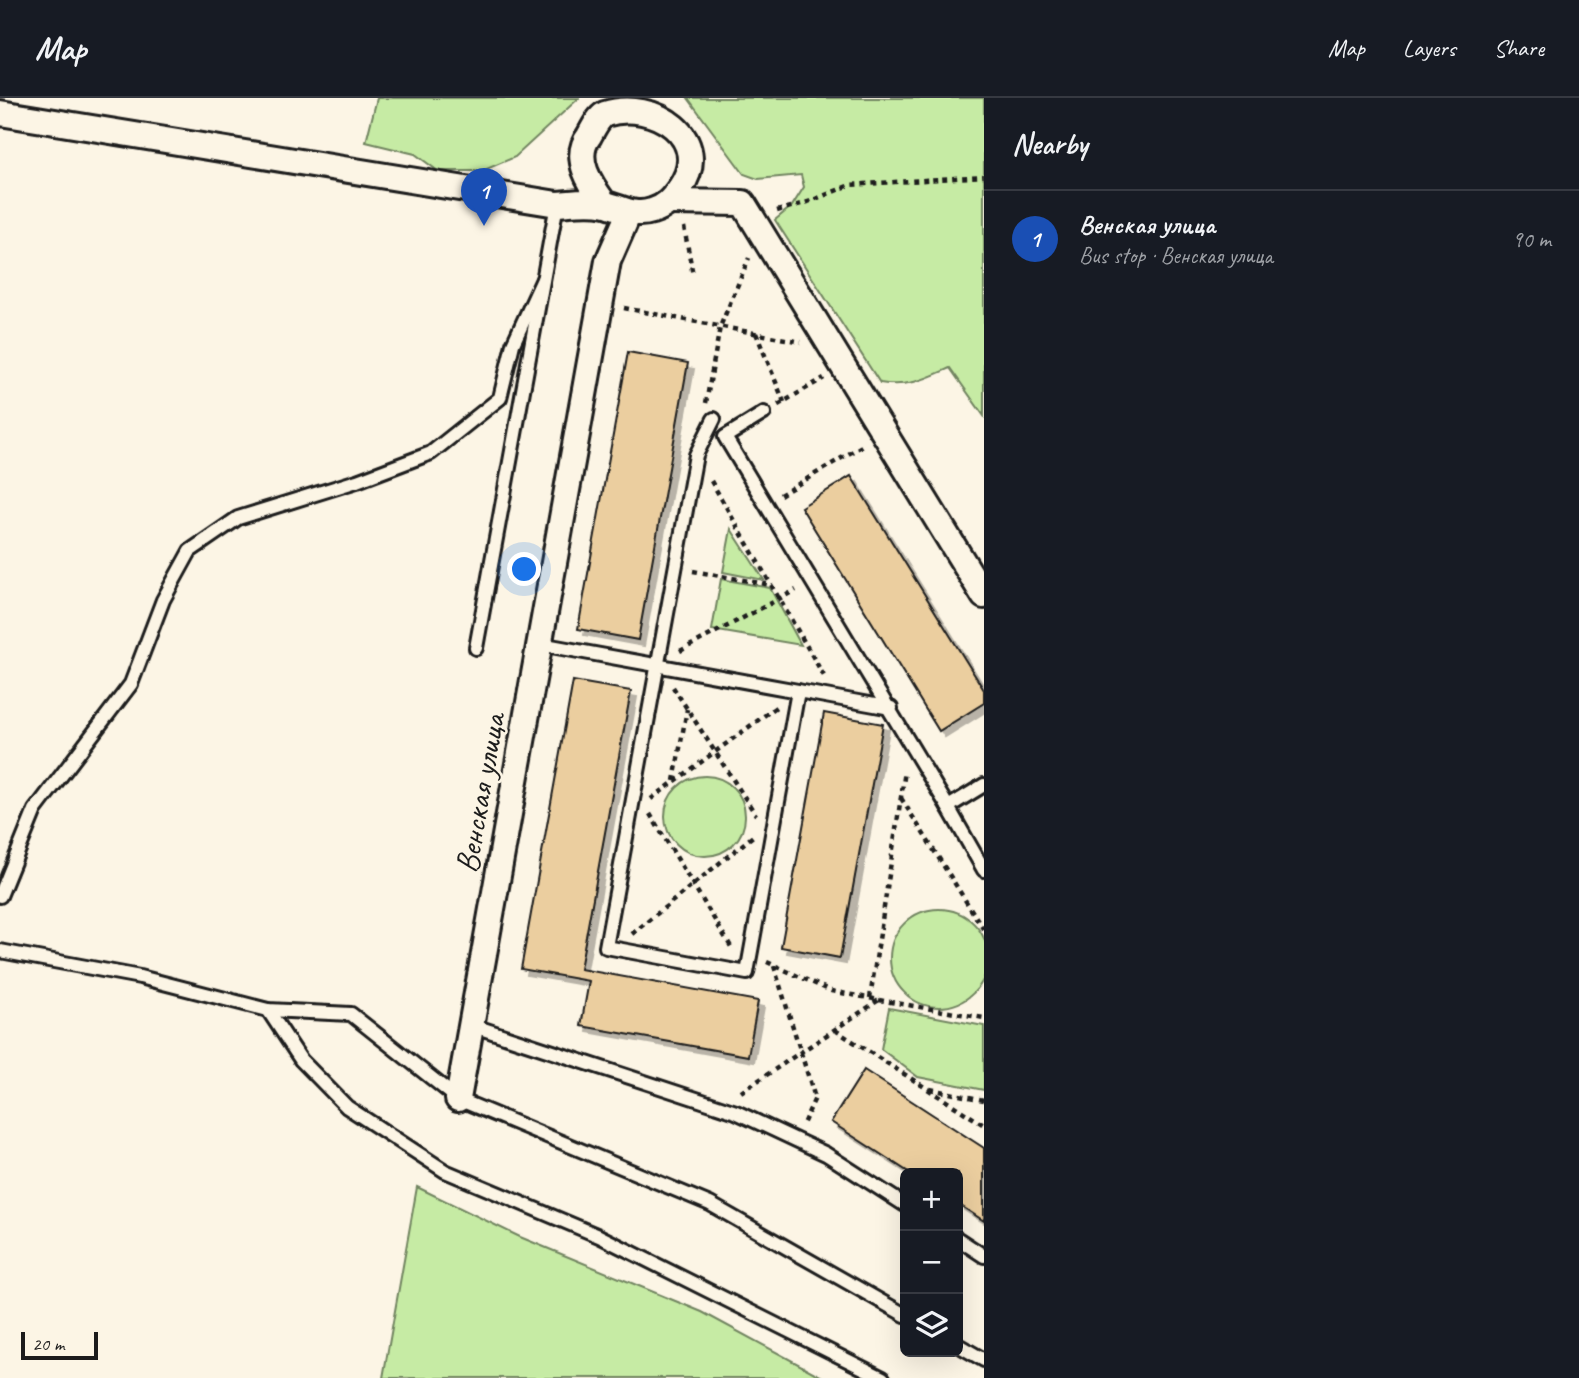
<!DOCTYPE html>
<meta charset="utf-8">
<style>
:root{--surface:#171b24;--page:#242831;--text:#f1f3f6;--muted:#9ea1a6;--line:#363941;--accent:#919294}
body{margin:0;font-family:Caveat,sans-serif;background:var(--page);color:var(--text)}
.controls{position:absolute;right:21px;bottom:21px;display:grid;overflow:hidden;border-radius:10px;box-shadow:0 7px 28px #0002}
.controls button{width:63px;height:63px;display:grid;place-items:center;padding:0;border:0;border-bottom:2px solid var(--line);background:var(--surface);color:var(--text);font:35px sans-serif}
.scale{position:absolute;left:21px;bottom:18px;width:77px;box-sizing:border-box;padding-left:7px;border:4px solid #1c1c1c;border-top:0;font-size:19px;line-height:24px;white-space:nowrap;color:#1c1c1c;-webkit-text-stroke:5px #fcf5e5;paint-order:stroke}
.you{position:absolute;left:525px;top:472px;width:24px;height:24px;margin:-18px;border:5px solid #fff;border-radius:50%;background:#1a73e8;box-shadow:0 0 0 10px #1a73e833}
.badge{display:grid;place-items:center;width:46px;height:46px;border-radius:50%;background:var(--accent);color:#fff;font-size:23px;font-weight:700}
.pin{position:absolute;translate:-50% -58px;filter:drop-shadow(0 2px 4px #0008)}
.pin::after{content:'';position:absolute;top:37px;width:24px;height:21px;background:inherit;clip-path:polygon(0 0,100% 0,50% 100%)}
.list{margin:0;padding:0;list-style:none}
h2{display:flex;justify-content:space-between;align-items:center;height:91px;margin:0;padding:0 28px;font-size:30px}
h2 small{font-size:23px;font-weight:400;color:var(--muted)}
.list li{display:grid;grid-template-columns:46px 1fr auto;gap:21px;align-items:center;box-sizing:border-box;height:98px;padding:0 28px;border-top:2px solid var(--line)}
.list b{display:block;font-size:26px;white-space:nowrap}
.list p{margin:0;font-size:23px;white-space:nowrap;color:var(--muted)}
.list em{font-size:23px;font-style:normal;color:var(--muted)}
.icon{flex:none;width:38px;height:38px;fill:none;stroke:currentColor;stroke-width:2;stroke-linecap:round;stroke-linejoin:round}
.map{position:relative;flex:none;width:984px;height:1280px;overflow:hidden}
header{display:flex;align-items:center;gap:42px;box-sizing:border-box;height:98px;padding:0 35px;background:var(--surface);border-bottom:2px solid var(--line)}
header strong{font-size:33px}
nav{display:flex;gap:38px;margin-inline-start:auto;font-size:24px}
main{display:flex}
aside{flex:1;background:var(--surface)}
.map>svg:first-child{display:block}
</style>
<header>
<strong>Map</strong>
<nav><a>Map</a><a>Layers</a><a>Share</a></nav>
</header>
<main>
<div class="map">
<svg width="984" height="1280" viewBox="0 0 984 1280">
<defs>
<filter id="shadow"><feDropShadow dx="6" dy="6" stdDeviation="0" flood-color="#0004"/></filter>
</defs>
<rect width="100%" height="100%" fill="#fcf5e5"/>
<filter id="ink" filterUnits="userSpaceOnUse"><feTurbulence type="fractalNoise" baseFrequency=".0143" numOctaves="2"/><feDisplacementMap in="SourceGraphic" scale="14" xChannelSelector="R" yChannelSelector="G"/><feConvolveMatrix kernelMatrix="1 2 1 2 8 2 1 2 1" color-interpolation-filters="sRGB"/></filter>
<g filter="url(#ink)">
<g fill="#c6eba4" stroke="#718460" stroke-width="2">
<polygon points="377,0 579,0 515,59 482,73 438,73 415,56 366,44"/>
<path d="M688,0H984V318L950,270C925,281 907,290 880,285L775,122L792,108L804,89L801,77L758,81L744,76Z"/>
<polygon points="731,431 764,482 723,474"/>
<polygon points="721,481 770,490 801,547 712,532"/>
<circle cx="705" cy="718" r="40"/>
<circle cx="939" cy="860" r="49"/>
<polygon points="889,910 984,928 984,992 918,979 881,951"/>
<polygon points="417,1089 520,1139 702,1214 824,1280 383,1280"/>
</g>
<g fill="#ebce9f" stroke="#1c1c1c" stroke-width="2" filter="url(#shadow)">
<polygon points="628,254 688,265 638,542 578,531"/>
<polygon points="851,378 984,592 984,605 939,633 801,409"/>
<polygon points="573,583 631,593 580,871 758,903 748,958 581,928 589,883 521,871"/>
<polygon points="824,615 883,626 840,860 781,849"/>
<polygon points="864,972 984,1050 984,1123 958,1106 958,1075 910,1075 831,1024"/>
</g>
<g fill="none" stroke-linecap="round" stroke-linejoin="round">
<g stroke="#1c1c1c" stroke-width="18">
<g id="service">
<polyline points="764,315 725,339 948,709 984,687"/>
<polyline points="714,321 696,357 606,849 747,875 798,593 891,610"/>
<polyline points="540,546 798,593"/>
<polyline points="476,550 557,106"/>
<polyline points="948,709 984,772"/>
<polyline points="0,798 35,712 131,586 163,502 190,453 238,420 357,383 431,355 500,300 513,246 543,181"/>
<polyline points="0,853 140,879 268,912 351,916 458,1001 710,1106 905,1217"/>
<polyline points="268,912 301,962 347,1009 445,1073 599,1138 883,1280"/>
<polyline points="471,927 736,1014 826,1056 905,1107"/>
<polyline points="958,1141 984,1158"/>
<polyline points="958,1247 984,1262"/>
</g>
</g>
<g stroke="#1c1c1c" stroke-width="30">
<g id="minor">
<path d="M0,15L557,106C572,105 591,102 606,106C622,110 634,119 652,113C666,109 672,101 680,90C714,41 654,0 605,16C598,20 593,31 589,38C572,60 591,87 604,105"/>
<polyline points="670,104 743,105 984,498"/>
<polyline points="458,1001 608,163 629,115"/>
</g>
</g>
<g stroke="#1c1c1c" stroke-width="4.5" stroke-dasharray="5 5" stroke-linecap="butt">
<polyline points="777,113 808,104 850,87 984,78"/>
<polyline points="684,129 693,177"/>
<polyline points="624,210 801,244"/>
<polyline points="756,235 784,304"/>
<polyline points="706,305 720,229 749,160"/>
<polyline points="778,307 824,280"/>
<polyline points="711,383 824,578"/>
<polyline points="780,397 865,346"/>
<polyline points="693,473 771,487"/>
<polyline points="680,553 796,492"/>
<polyline points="673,589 756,717"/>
<polyline points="674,683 687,611"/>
<polyline points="901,700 984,832"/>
<polyline points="651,701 776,609"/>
<polyline points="650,716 733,852"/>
<polyline points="632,836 753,738"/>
<polyline points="774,868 815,1000 803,1026"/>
<polyline points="870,900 905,673"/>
<polyline points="879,902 984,920"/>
<polyline points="835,932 984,1027"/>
<polyline points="930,991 984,1002"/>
<polyline points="741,994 879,902 831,893 767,864"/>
</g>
<use href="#service" stroke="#fcf5e5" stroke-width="12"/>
<use href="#minor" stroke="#fcf5e5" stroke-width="24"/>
</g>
</g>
<g text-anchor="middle" stroke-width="5" stroke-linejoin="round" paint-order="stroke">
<g font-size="33" fill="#1c1c1c" stroke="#fcf5e5">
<text transform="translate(479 695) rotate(-80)" y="12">Венская улица</text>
</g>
</g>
</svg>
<div class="controls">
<button>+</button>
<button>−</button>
<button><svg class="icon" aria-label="layers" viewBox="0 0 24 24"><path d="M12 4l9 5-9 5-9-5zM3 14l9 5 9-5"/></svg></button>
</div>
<div class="scale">20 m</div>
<div class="you"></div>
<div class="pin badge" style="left:484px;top:128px;background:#1a4fb4">1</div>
</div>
<aside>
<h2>Nearby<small></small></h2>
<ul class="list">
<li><span class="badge" style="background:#1a4fb4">1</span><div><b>Венская улица</b><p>Bus stop · Венская улица</p></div><em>90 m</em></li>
</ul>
</aside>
</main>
